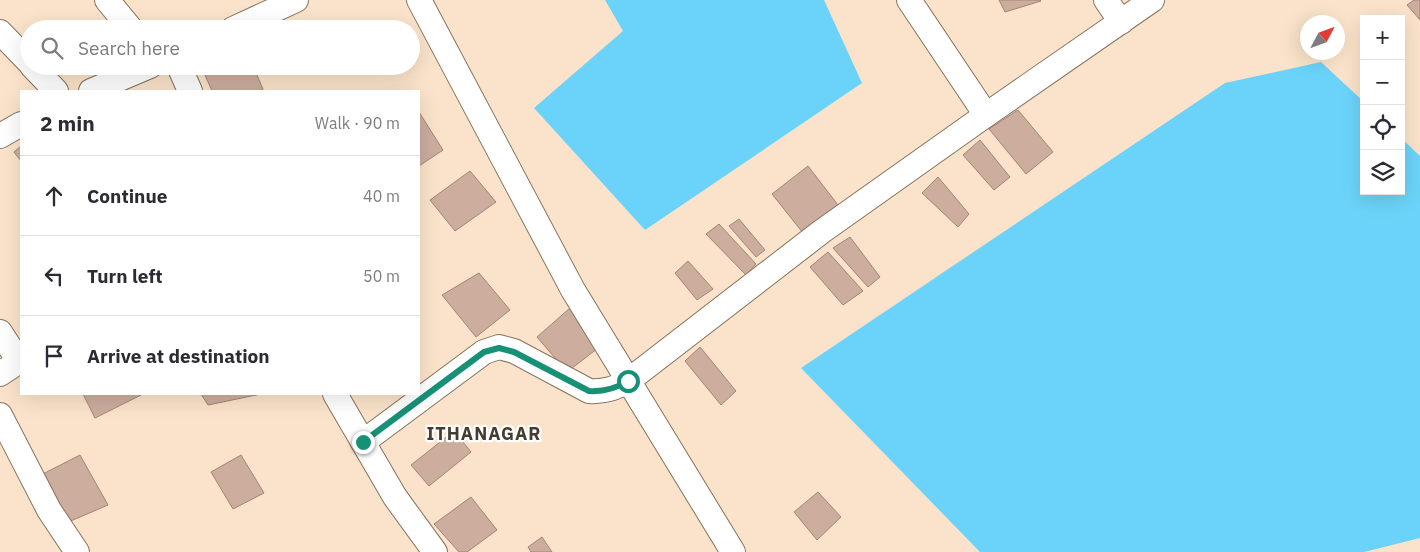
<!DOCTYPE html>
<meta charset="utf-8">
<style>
:root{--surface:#fff;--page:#f7f7f7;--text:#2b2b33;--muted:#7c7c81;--line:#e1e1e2}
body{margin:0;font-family:"IBM Plex Sans",sans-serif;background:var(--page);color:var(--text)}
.controls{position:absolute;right:15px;top:15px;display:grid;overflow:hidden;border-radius:0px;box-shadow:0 5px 20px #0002}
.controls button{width:45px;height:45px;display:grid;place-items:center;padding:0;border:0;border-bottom:1px solid var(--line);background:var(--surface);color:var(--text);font:25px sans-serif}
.compass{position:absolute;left:1300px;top:15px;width:45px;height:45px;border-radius:50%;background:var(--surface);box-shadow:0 5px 20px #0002;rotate:49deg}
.stop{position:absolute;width:15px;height:15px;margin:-11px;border:4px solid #179176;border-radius:50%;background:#fff}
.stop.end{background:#179176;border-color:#fff;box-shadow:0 1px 5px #0008}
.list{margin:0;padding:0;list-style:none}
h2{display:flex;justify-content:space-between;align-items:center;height:65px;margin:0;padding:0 20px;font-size:21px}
h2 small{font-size:16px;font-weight:400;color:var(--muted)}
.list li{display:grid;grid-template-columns:32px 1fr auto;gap:15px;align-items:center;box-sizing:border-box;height:80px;padding:0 20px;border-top:1px solid var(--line)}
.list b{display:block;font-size:19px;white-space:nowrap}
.list em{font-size:16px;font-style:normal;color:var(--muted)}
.icon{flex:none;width:28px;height:28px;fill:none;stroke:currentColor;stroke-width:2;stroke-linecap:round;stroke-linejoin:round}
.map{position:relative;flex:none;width:1420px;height:552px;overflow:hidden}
.search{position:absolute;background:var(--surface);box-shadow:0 5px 20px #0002;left:20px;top:20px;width:400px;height:55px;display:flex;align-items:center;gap:12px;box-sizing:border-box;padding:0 18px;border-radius:28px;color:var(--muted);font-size:19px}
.panel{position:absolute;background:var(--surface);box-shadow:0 5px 20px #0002;left:20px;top:90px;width:400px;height:305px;border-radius:0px}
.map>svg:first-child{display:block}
</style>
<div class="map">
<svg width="1420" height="552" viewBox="0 0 1420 552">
<rect width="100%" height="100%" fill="#fae3ca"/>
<g fill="#6bd3f9">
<polygon points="605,0 824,0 862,83 645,230 534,108 623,31"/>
<polygon points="1321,62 1364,102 1364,191 1401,191 1401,138 1420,156 1420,538 1364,552 980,552 801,368 1225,83"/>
</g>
<g fill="#ccad9e" stroke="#a28576">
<polygon points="999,0 1040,0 1041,1 1005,12"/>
<polygon points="1414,0 1420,0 1420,20 1407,5"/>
<polygon points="201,66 253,66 263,89 259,91 212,91"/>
<polygon points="1018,110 1053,152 1026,174 989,129"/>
<polygon points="419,112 443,150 419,166"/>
<polygon points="980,140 1010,177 994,190 963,155"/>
<polygon points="21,146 21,161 14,152"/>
<polygon points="808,166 838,205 803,233 772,194"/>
<polygon points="470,171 496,202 455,231 430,200"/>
<polygon points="938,177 969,214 958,227 922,193"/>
<polygon points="739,219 765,250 756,257 729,226"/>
<polygon points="719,224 756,264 746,275 706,234"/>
<polygon points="850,237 880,277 868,287 833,248"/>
<polygon points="828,252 863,291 843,305 810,267"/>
<polygon points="688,261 713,289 697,300 675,273"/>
<polygon points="479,273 510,310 476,337 442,295"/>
<polygon points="570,308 602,345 567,372 537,337"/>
<polygon points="700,347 736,391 721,405 685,361"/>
<polygon points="83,394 143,394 95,418"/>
<polygon points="201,394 261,394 208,405"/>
<polygon points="454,431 471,452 429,486 411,465"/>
<polygon points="80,455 108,505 59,526 33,479"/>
<polygon points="241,455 264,493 233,509 211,472"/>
<polygon points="818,492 841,517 817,540 794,512"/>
<polygon points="471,497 497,530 467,552 459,552 434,524"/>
<polygon points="542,537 552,552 531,552 528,547"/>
</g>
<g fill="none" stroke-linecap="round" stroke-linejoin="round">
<g stroke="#86725b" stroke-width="26">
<g id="minor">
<polyline points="107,0 131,29"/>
<polyline points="419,0 573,290 733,552"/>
<polyline points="909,0 986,115"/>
<polyline points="1106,0 1121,22"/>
<polyline points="233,29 296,0"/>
<polyline points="0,32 29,62"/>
<polyline points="32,66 56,91"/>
<polyline points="179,66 190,91"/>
<polyline points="91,91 150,66"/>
<polyline points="0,136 21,124"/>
<polyline points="0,332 19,361"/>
<polyline points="0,374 21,360"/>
<polyline points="335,394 395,497 435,552"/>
<polyline points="0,415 49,510 77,552"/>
<path d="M363,442L484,352L499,347L514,351L589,391C604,392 615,389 628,381L821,232L986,115L1152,0"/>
</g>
</g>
<use href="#minor" stroke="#fff" stroke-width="24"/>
</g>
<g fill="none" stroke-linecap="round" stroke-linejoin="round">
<path stroke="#179176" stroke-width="6" d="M363,442L484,352L499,348L514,352L589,391C604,392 615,389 628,381"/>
</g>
<g text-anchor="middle" stroke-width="4.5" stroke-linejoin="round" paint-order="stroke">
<g font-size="18" font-weight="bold" letter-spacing="1" fill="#443b31" stroke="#fff">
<text x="484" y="440">ITHANAGAR</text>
</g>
</g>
</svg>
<div class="controls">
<button>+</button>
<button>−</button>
<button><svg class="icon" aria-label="locate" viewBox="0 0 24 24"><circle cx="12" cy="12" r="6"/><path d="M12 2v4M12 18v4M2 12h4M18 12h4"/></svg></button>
<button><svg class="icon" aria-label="layers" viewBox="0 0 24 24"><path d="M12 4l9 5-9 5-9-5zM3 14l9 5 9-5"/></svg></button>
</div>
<svg class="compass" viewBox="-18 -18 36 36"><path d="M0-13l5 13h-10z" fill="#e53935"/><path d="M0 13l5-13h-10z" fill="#7c7c81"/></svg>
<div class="stop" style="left:628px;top:381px"></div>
<div class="stop end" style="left:363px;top:442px"></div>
<div class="search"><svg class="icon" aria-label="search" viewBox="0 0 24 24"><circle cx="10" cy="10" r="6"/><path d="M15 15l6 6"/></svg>Search here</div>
<section class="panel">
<h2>2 min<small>Walk · 90 m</small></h2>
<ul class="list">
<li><svg class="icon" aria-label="ahead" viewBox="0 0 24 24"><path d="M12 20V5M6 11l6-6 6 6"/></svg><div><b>Continue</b></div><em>40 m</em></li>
<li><svg class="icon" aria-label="left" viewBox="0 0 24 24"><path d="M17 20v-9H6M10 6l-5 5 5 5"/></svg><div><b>Turn left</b></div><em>50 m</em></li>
<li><svg class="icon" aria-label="arrive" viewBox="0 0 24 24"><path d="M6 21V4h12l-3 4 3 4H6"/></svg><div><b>Arrive at destination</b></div></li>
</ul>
</section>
</div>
